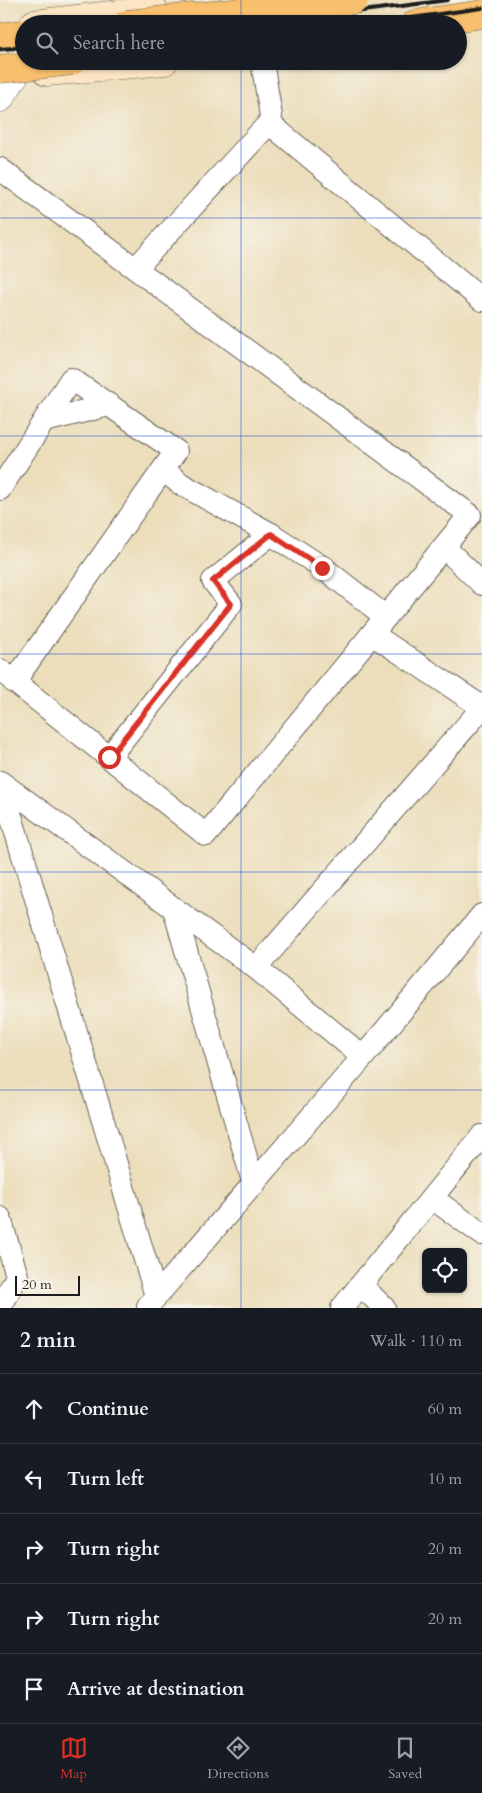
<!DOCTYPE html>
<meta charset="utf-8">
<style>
:root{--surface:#171b24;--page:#20242c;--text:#f1f3f6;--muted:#9ea1a6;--line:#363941;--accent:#d93025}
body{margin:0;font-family:Cardo,serif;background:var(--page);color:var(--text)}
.controls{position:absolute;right:15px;bottom:15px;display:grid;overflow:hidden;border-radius:8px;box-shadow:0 1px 4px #0004}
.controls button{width:45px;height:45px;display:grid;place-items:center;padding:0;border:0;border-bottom:1px solid var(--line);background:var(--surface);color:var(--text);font:25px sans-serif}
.scale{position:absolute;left:15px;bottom:12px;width:65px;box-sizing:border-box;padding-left:5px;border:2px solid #1c1c1c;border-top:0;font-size:14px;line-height:18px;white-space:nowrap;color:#1c1c1c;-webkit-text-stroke:4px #f7f3e8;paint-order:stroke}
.stop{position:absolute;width:15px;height:15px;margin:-11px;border:4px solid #d93025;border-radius:50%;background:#fff}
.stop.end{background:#d93025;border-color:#fff;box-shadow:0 1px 5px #0008}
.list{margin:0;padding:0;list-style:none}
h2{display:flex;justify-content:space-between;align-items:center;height:65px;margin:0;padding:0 20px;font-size:21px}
h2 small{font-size:16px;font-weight:400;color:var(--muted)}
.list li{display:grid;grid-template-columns:32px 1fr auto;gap:15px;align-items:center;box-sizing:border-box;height:70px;padding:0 20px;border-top:1px solid var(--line)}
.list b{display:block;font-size:19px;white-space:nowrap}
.list em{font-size:16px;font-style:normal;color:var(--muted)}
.icon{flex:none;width:28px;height:28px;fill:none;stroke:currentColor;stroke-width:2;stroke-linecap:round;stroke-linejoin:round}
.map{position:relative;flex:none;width:482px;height:1308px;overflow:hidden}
.search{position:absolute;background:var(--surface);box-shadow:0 1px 4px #0004;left:15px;right:15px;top:15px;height:55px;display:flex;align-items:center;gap:12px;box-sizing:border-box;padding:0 18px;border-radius:28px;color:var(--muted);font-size:19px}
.sheet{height:415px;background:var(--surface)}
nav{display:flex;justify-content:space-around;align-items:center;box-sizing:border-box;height:70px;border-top:1px solid var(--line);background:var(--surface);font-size:14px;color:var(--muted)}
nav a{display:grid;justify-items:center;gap:2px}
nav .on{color:var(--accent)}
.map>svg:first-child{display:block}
</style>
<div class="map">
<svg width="482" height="1308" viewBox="0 0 482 1308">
<rect width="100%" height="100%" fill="#f7f3e8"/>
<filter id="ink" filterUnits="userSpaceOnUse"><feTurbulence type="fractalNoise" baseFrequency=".02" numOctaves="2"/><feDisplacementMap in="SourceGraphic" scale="10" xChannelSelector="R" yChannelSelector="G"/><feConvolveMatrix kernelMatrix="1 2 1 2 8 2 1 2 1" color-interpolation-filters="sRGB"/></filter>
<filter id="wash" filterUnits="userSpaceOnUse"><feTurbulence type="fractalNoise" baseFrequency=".0096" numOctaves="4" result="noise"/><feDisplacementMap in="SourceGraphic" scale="20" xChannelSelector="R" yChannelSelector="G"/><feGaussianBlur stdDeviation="1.12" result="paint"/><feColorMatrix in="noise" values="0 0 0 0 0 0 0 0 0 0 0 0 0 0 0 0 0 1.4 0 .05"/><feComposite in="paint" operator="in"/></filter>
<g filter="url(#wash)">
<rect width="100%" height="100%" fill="#ecdebb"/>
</g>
<g filter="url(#ink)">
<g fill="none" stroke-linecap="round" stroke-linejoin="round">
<g stroke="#656054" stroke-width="24">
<g id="minor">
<polyline points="269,123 482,300"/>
<polyline points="0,169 470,515 206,835 0,670"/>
<polyline points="136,268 269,123 271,116 262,61"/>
<polyline points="44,421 109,405"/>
<polyline points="163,470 181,484 271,534"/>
<polyline points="0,489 71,379 176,451 14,682"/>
<polyline points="444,547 482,584"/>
<polyline points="372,634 482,707"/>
<polyline points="109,757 231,604 213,581 271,534 322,567 386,617"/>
<polyline points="0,782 256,968 363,1057 482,915"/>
<polyline points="1,783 156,1296"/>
<polyline points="174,909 254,1185"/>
<polyline points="256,968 482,708"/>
<polyline points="432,1198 482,1234"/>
<polyline points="0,1218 17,1276 0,1308"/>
<polyline points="361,1285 384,1308"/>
<polyline points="148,1306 363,1057"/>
<polyline points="342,1308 482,1136"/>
</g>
</g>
<g stroke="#656054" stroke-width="29">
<polyline id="tertiary" points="0,98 24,60"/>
</g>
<g stroke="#656054" stroke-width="29">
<g id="secondary">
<polyline points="34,24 154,10"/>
<polyline points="47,72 164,61"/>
</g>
</g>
<g stroke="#656054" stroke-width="29">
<g id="primary">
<polyline points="415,24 482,14"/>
<polyline points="0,37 24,34"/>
</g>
</g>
<use href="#minor" stroke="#fff" stroke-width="22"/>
<use href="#tertiary" stroke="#fff" stroke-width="28"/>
<use href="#secondary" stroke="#fce5c4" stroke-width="28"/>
<use href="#primary" stroke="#f8bf6c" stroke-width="28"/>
<g stroke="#1c1c1c" stroke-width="4">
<polyline points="262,24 448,0"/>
<polyline points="369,24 482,8"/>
<polyline points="0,49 24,47"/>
<polyline points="0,62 24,60"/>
</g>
<g stroke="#656054" stroke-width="29" stroke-linecap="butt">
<g id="primary-bridge">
<polyline points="127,24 354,0"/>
<polyline points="0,69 72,61"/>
</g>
</g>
<use href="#primary-bridge" stroke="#f8bf6c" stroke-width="28"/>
</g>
</g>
<g fill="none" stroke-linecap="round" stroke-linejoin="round" filter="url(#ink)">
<polyline stroke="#d93025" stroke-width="6" points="109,757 231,604 213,581 271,534 322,568"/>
</g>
<path fill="none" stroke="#1d4ed8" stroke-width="1" stroke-opacity="0.55" d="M241,0V24M241,61V1308M0,218H482M0,436H482M0,654H482M0,872H482M0,1090H482"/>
</svg>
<div class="controls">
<button><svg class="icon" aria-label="locate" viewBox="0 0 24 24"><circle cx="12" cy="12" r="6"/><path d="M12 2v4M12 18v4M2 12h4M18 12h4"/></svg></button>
</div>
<div class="scale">20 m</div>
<div class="stop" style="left:109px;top:757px"></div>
<div class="stop end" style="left:322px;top:568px"></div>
<div class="search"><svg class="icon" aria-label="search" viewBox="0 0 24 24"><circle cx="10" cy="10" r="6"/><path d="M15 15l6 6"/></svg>Search here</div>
</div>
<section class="sheet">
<h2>2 min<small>Walk · 110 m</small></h2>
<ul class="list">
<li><svg class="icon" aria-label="ahead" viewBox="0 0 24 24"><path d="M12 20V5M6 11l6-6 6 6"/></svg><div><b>Continue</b></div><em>60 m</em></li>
<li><svg class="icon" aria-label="left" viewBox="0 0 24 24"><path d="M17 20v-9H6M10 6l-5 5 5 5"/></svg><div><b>Turn left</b></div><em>10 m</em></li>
<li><svg class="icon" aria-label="right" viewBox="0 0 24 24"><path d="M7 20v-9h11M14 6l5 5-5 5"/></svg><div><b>Turn right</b></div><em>20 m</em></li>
<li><svg class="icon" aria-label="right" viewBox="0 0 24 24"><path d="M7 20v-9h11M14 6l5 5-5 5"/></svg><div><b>Turn right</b></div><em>20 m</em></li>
<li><svg class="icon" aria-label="arrive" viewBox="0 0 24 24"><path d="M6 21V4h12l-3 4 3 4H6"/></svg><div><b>Arrive at destination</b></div></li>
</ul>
</section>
<nav>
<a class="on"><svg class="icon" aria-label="map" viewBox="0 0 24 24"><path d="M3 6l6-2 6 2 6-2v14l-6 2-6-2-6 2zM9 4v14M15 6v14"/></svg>Map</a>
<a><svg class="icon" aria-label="directions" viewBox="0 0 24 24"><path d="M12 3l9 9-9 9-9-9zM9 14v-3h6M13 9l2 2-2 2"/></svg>Directions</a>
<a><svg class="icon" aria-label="saved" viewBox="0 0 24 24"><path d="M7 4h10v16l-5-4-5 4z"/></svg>Saved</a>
</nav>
